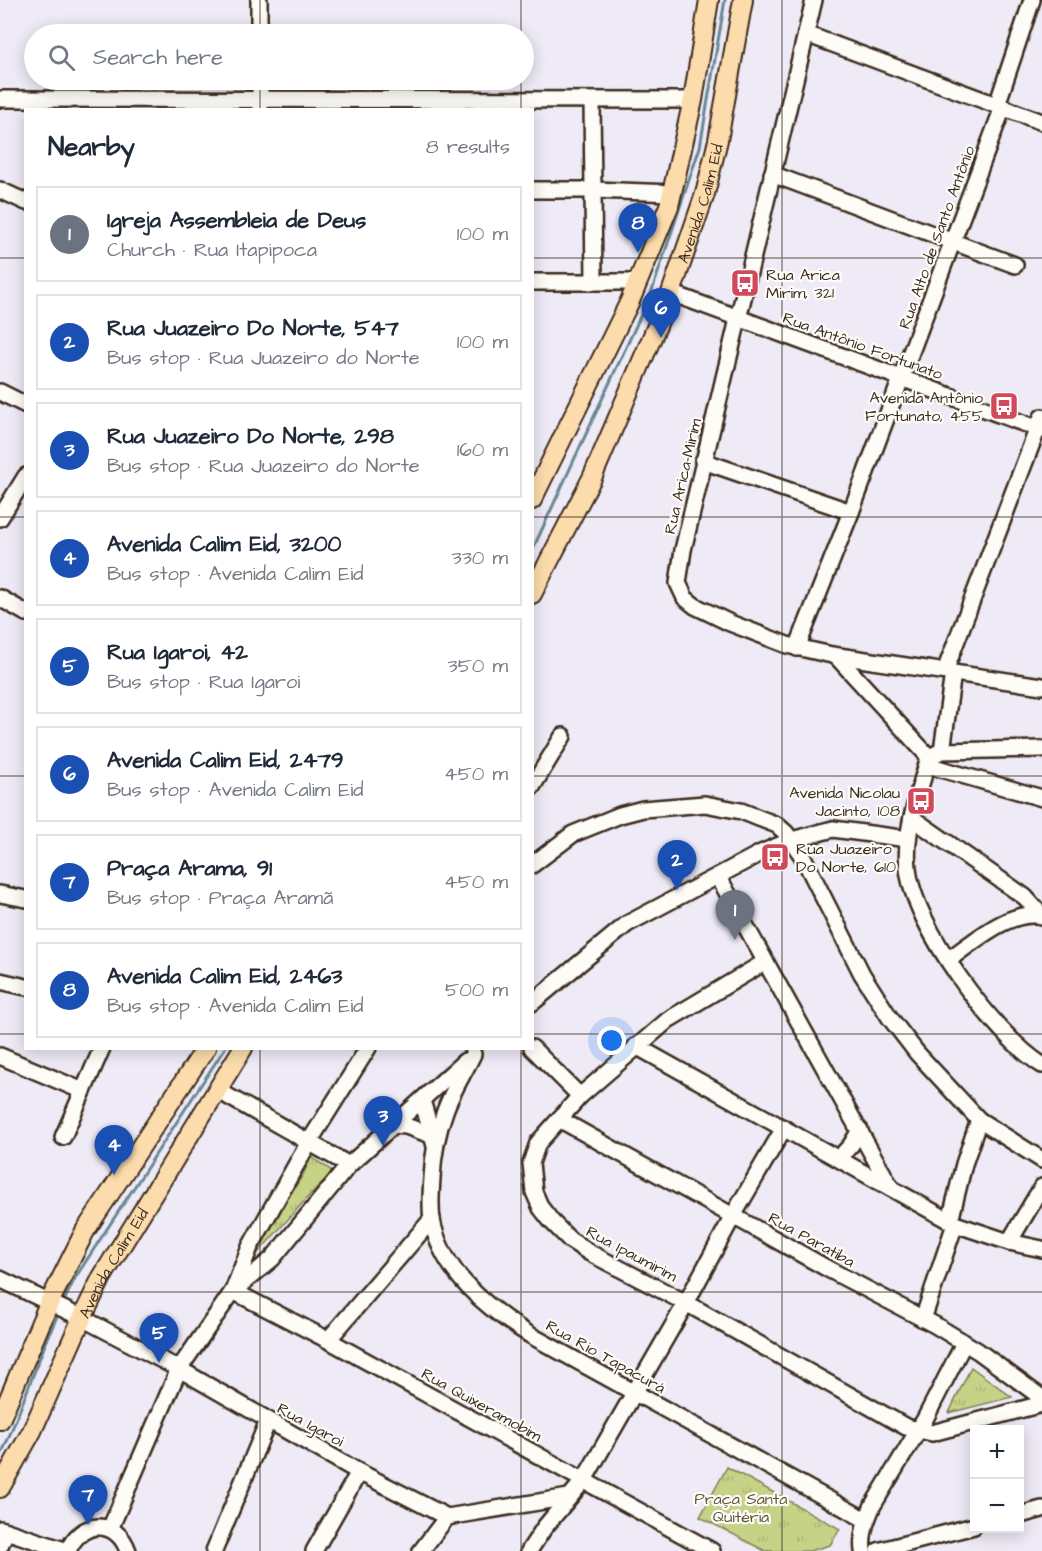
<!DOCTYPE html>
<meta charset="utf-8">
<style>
:root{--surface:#fff;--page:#f6f6f7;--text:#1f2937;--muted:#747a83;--line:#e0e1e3;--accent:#ea580c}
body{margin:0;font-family:"Architects Daughter",sans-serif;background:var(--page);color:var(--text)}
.controls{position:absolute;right:18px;bottom:18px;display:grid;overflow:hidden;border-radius:0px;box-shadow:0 3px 15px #0003}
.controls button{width:54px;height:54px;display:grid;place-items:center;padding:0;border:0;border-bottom:2px solid var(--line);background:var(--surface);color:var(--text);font:30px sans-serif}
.you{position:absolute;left:612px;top:1041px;width:21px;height:21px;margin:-15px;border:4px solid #fff;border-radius:50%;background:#1a73e8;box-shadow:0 0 0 9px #1a73e833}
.badge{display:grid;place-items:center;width:39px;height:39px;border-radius:50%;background:var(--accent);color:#fff;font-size:20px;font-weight:700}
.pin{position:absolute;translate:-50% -50px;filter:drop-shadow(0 2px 3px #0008)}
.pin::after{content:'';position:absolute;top:32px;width:21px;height:18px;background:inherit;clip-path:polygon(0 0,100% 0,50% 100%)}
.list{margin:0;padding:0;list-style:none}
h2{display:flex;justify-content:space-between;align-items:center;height:78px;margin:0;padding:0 24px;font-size:26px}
h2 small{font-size:20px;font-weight:400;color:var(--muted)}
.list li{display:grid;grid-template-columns:39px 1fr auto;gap:18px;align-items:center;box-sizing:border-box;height:96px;margin:0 12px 12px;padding:0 12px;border:2px solid var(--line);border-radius:0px}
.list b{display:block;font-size:22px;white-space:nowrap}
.list p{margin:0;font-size:20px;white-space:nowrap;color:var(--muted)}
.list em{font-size:20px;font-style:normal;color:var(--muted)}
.icon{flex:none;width:33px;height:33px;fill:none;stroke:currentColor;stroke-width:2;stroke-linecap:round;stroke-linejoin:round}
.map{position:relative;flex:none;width:1042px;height:1551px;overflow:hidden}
.search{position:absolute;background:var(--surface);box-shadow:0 3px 15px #0003;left:24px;top:24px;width:510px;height:66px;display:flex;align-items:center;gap:15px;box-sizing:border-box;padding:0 21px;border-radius:33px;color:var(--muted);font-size:22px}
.panel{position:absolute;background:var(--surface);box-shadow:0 3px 15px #0003;left:24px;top:108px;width:510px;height:942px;border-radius:0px}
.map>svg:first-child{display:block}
</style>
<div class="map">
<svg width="1042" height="1551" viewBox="0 0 1042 1551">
<defs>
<pattern id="grass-tufts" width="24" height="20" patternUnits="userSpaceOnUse" patternTransform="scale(1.5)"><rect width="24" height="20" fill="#c6d387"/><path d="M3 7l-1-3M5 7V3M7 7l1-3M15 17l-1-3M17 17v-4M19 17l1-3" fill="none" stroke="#abb574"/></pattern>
</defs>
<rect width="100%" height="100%" fill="#eeeaf6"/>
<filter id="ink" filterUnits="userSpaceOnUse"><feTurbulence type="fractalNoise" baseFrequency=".0167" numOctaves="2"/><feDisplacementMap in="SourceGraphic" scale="12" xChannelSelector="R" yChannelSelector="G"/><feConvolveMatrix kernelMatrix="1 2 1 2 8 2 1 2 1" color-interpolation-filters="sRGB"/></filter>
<g filter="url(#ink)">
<g fill="url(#grass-tufts)" stroke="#807e52" stroke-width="1.5">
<polygon points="311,1157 334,1172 317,1187 257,1254 252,1254 303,1175"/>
<polygon points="971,1367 1012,1397 949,1413"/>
<polygon points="727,1467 840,1529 830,1545 809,1551 765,1551 700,1517"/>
</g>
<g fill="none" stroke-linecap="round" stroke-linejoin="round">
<g stroke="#678895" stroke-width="3">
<polyline points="532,551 652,291 700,147 725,0"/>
<polyline points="63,1303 75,1278 225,1048"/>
<path d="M0,1457C22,1410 37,1359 59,1312"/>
</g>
<g stroke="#3b2a1e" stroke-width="20">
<g id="minor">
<polyline points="259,0 259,34"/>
<polyline points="814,0 683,550 678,583 685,598 695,606 730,623 787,645 832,655 1042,686"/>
<polyline points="806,34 1042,122"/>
<polyline points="260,80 260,110"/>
<polyline points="0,99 693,100"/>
<polyline points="592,101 594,282"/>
<polyline points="997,105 1032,0"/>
<polyline points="772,174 1015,265"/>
<polyline points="0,190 26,202"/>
<polyline points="532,190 593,190 673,193"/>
<polyline points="532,282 638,282"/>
<polyline points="671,293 1042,430"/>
<polyline points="0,392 26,405"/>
<polyline points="703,461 851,512"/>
<polyline points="0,518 26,476"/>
<polyline points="0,598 26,613"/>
<polyline points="797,648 851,512 1003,107"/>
<path d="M836,656L929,757C919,793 904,830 908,868C913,925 994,1035 1042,1065"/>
<polyline points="945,671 1042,417"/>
<polyline points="942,751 953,673"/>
<polyline points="929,757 942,751 1042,749"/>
<polyline points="927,765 1042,798"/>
<polyline points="532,787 563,736"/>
<polyline points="912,818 1025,897 1042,916"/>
<polyline points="532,865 573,834 620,815 643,809 705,804 741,811 777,825 786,833 803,857 862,974 890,1018 917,1053 979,1120 1042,1160"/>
<polyline points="718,876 891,1188"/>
<polyline points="0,894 26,899"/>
<path d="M948,960C974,942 1009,909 1042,916"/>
<polyline points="765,962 668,1020 580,1096 538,1143 531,1163 534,1192 541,1208 552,1222 570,1240 590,1253 686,1303 906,1427 932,1433 1042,1404"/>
<polyline points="0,981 26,987"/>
<polyline points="532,1003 627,924 761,853 792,840 833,829 908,839"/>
<polyline points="636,1046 955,1224 1009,1242 1042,1249"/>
<polyline points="368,1048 309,1142 250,1247 233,1291 328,1340 712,1551"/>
<polyline points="532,1048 580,1096"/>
<path d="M473,1054C464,1073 452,1091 445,1111C437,1133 433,1156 432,1178C431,1192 430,1206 432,1220C442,1273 487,1308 530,1335L866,1520"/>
<polyline points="0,1056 83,1091"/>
<polyline points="217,1090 349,1165"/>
<polyline points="422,1100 435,1146"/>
<polyline points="559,1119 830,1270 935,1325 978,1351 1042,1398"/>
<polyline points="393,1125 406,1126 431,1135"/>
<polyline points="63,1137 102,1048"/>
<polyline points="839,1158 851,1145 860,1130"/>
<polyline points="950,1221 964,1164 979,1120"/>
<polyline points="1009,1242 1042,1187"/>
<polyline points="0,1279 82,1318 179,1369 359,1472 447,1517 569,1497"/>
<polyline points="923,1319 955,1224"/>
<polyline points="328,1340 432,1219"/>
<polyline points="1020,1515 1042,1509"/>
<polyline points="0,1529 67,1551"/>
<polyline points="110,1529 179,1369 233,1291 272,1259 349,1165 465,1061"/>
<polyline points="0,1546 6,1531"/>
<path d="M68,1551C80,1520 117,1518 128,1551"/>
<polyline points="214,1551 268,1421"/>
<polyline points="314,1551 359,1472"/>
<polyline points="421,1551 447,1517"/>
<polyline points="529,1551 544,1528 584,1480 686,1303 733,1216 784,1128"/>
<path d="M863,1551C861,1534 866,1521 873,1505L925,1419L964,1343"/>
<polyline points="878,1551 974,1526"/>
</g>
</g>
<g stroke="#3b2a1e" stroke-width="22">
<g id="major">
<polyline points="532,500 630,301 669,206 693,100 709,0"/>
<path id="s1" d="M532,594L592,478L671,293L705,194L718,140L743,0"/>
<polyline points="0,1420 49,1303 85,1231 206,1048"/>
<path id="s2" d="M0,1488L32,1431L82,1318L102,1277L243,1048"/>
</g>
</g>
<use href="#minor" stroke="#fdfcf7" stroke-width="15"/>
<use href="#major" stroke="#fcdcac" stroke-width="18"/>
</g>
</g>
<path fill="none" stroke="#3b2a1e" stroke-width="1.5" stroke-opacity="0.55" d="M260,0V34M521,0V34M782,0V1551M260,80V110M521,80V110M0,258H26M532,258H1042M0,517H26M532,517H1042M0,776H26M532,776H1042M0,1034H26M532,1034H1042M260,1048V1551M521,1048V1551M0,1292H1042"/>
<defs>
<g id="bus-square" transform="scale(1.5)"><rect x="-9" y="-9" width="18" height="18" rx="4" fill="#d1495b" stroke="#fdfcf7"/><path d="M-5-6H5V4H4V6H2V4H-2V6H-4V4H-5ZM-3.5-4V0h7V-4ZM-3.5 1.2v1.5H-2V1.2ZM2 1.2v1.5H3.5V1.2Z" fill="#fff"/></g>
</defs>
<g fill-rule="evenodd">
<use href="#bus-square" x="745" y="283"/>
<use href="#bus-square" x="1004" y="406"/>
<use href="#bus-square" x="921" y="801"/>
<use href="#bus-square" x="775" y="857"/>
</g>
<g text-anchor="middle" stroke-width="4.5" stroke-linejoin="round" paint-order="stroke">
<g font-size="16" fill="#3b2a1e" stroke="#fdfcf7">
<text dy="6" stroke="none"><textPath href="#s1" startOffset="426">Avenida Calim Eid</textPath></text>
<text transform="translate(936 237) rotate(-70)" y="6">Rua Alto de Santo Antônio</text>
<text transform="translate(863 345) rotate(20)" y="6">Rua Antônio Fortunato</text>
<text transform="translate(682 476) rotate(-77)" y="6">Rua Arica-Mirim</text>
<text transform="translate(812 1239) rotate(29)" y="6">Rua Paratiba</text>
<text transform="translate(632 1253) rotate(28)" y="6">Rua Ipaumirim</text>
<text dy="6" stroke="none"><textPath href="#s2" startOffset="252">Avenida Calim Eid</textPath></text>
<text transform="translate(606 1356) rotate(29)" y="6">Rua Rio Tapacurá</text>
<text transform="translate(482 1404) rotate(29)" y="6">Rua Quixeramobim</text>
<text transform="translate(311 1424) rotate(29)" y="6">Rua Igaroi</text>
</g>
<g font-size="16" fill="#3b2a1e" stroke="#fdfcf7" text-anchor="start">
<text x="766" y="280">Rua Arica<tspan x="766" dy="18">Mirim, 321</tspan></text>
<text x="983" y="403" text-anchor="end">Avenida Antônio<tspan x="983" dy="18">Fortunato, 455</tspan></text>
<text x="900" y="798" text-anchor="end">Avenida Nicolau<tspan x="900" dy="18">Jacinto, 108</tspan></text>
<text x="796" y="854">Rua Juazeiro<tspan x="796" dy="18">Do Norte, 610</tspan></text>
</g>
<g font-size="16" fill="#5e5438" stroke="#fdfcf7">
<text x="741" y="1504">Praça Santa<tspan x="741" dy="18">Quitéria</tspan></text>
</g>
</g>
</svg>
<div class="controls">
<button>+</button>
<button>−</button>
</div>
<div class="you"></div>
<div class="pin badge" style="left:735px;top:940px;background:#6b7280">1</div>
<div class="pin badge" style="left:677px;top:890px;background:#1a4fb4">2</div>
<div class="pin badge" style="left:383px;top:1146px;background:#1a4fb4">3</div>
<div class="pin badge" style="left:114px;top:1175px;background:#1a4fb4">4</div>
<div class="pin badge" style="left:159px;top:1363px;background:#1a4fb4">5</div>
<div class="pin badge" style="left:661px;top:338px;background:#1a4fb4">6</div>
<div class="pin badge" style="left:88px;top:1525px;background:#1a4fb4">7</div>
<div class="pin badge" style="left:638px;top:253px;background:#1a4fb4">8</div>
<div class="search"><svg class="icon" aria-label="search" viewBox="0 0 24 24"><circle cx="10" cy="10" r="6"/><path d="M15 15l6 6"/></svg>Search here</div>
<section class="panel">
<h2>Nearby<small>8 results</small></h2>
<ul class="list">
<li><span class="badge" style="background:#6b7280">1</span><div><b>Igreja Assembleia de Deus</b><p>Church · Rua Itapipoca</p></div><em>100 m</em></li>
<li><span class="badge" style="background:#1a4fb4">2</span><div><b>Rua Juazeiro Do Norte, 547</b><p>Bus stop · Rua Juazeiro do Norte</p></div><em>100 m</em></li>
<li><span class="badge" style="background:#1a4fb4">3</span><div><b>Rua Juazeiro Do Norte, 298</b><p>Bus stop · Rua Juazeiro do Norte</p></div><em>160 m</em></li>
<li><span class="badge" style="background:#1a4fb4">4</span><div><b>Avenida Calim Eid, 3200</b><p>Bus stop · Avenida Calim Eid</p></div><em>330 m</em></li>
<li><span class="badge" style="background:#1a4fb4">5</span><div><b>Rua Igaroi, 42</b><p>Bus stop · Rua Igaroi</p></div><em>350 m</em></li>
<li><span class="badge" style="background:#1a4fb4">6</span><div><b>Avenida Calim Eid, 2479</b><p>Bus stop · Avenida Calim Eid</p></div><em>450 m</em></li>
<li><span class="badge" style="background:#1a4fb4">7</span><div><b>Praça Arama, 91</b><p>Bus stop · Praça Aramã</p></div><em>450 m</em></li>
<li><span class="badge" style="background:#1a4fb4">8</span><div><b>Avenida Calim Eid, 2463</b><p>Bus stop · Avenida Calim Eid</p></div><em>500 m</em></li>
</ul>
</section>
</div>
